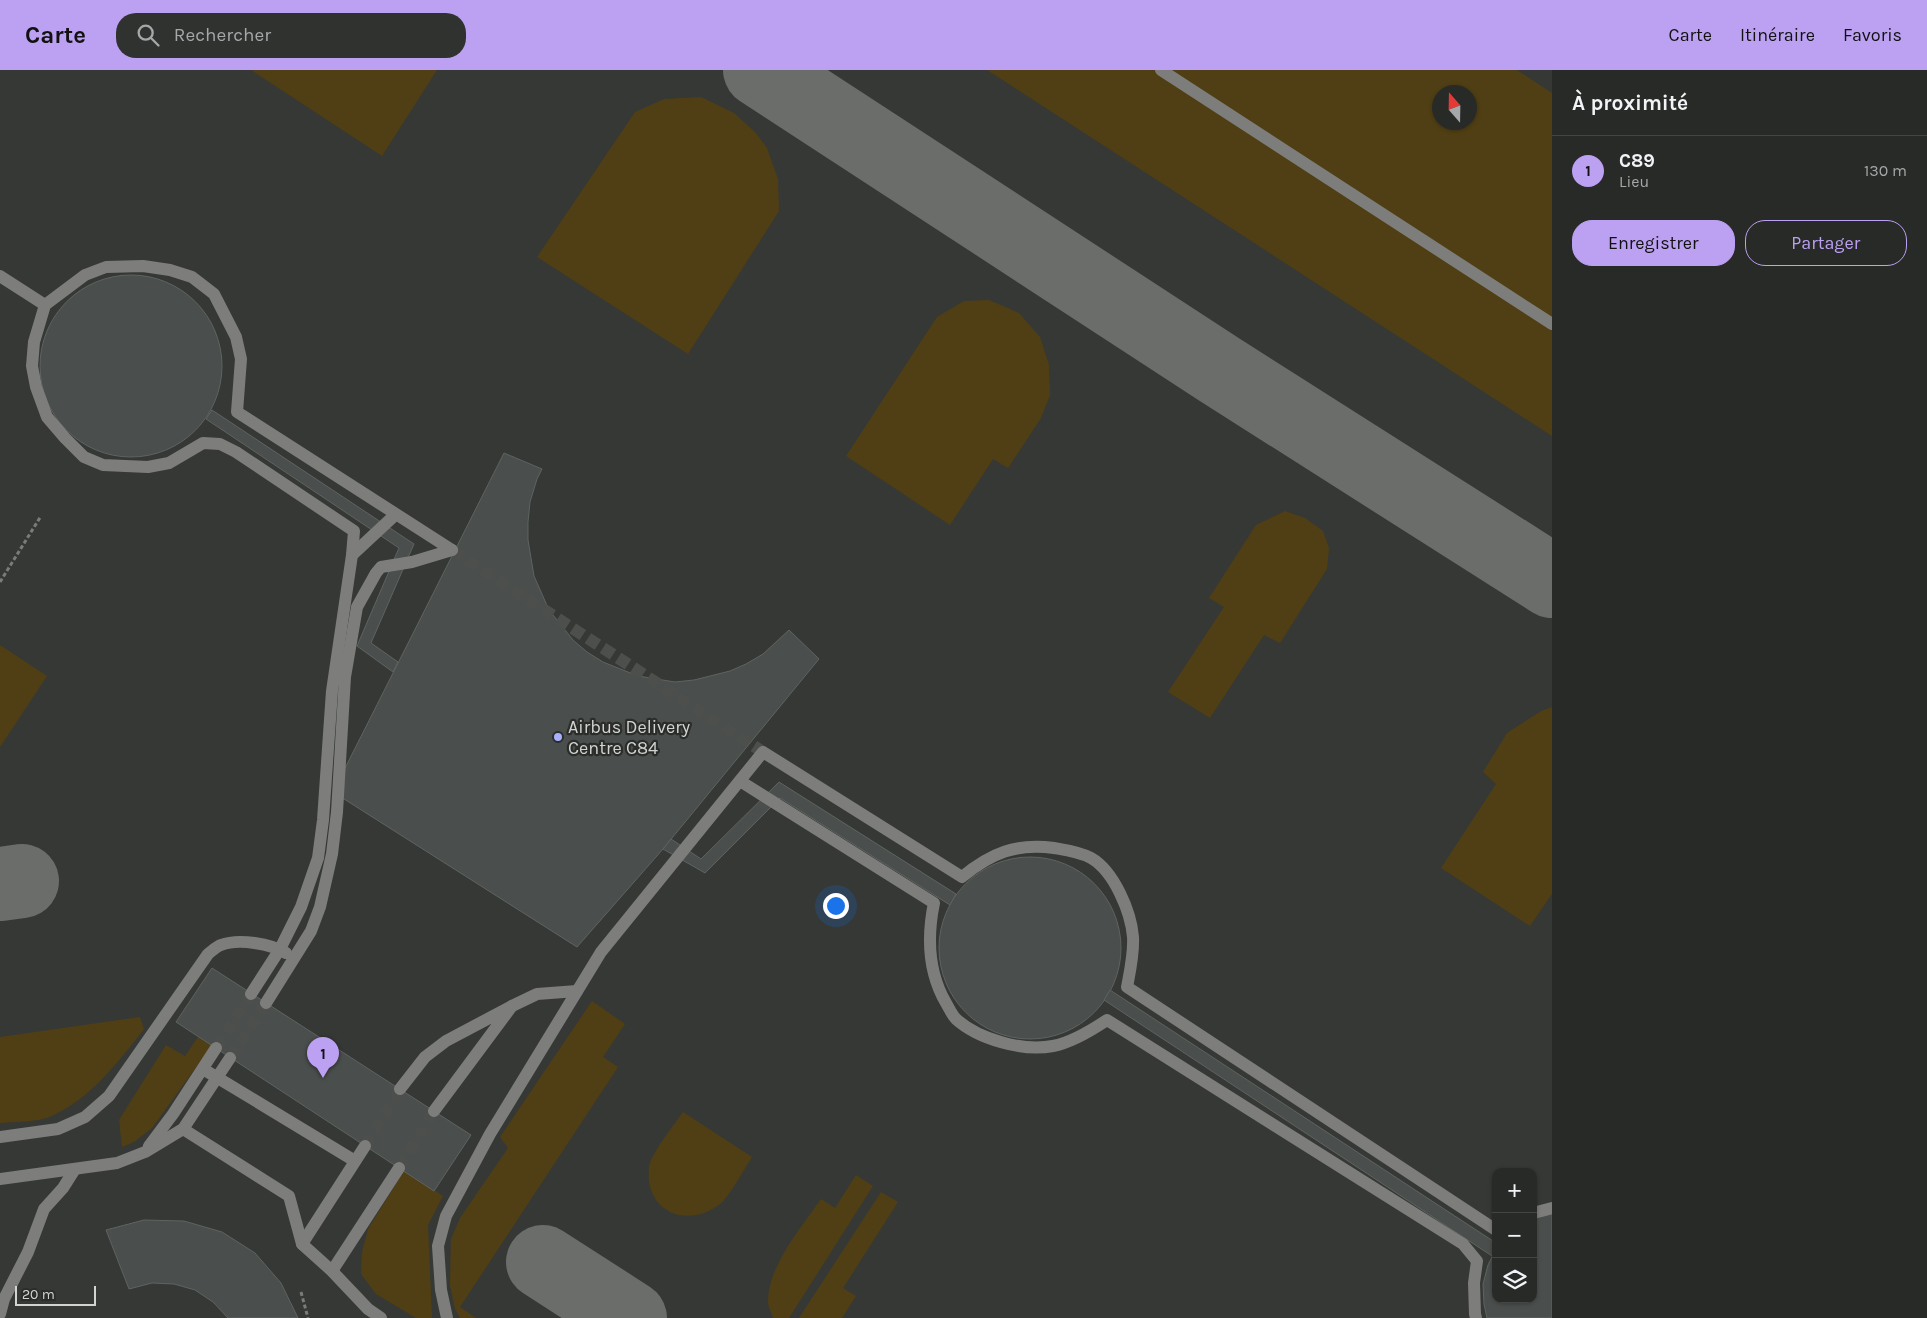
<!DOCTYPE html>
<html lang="fr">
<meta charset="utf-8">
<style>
:root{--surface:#282a28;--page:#303230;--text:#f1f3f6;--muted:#a5a7a8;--line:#444645;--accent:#bca0f2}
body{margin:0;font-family:Karla,sans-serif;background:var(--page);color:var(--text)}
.controls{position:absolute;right:15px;bottom:15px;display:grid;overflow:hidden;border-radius:10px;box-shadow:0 1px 4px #0004}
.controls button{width:45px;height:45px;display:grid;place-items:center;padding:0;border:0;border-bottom:1px solid var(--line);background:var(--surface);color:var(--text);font:25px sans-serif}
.compass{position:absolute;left:1432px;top:15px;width:45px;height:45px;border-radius:50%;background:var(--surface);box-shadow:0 1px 4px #0004;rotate:340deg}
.scale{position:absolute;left:15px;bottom:12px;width:81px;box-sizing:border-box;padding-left:5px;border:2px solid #d2d4d2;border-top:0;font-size:14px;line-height:18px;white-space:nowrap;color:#d2d4d2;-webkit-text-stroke:4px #2b2d2b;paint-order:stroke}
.you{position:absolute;left:835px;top:835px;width:18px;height:18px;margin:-12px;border:4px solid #fff;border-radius:50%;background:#1a73e8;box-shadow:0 0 0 8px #1a73e833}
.badge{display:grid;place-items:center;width:32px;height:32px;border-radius:50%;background:var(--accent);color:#111;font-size:16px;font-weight:700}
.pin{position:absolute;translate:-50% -41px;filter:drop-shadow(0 1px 2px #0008)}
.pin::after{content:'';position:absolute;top:26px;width:18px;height:15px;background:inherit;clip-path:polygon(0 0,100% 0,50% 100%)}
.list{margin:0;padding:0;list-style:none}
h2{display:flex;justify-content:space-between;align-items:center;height:65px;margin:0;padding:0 20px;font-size:21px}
h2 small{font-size:16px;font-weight:400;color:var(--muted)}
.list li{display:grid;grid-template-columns:32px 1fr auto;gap:15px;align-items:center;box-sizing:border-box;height:70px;padding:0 20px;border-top:1px solid var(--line)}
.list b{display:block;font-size:19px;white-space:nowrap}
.list p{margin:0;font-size:16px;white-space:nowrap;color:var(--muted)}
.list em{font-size:16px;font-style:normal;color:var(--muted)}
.actions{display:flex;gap:10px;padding:15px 20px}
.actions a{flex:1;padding:11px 0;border:1px solid var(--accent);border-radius:20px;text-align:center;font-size:18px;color:var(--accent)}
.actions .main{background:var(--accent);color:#111}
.icon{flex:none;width:28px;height:28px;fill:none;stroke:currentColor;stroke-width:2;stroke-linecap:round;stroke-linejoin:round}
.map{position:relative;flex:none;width:1552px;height:1248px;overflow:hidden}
header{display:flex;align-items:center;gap:30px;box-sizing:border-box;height:70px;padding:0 25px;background:var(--accent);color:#111}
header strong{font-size:24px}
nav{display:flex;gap:28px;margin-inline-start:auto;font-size:18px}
.search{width:350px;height:45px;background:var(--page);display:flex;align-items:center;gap:12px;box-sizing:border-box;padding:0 18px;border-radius:20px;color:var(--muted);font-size:19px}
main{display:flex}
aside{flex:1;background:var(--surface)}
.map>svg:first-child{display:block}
</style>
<header>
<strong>Carte</strong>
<div class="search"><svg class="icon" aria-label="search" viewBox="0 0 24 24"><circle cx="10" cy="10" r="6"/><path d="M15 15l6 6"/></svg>Rechercher</div>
<nav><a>Carte</a><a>Itinéraire</a><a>Favoris</a></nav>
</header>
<main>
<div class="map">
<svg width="1552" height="1248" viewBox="0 0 1552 1248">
<rect width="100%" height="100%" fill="#353835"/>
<g fill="#503f14" fill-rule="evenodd">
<polygon points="251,0 437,0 382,86"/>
<path d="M987,0H1517L1552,23V366ZM1440,22H1470V52H1440Z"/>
<polygon points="701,27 734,43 756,63 767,78 778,109 779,141 688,284 537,187 635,42 664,29"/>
<polygon points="989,230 1019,243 1040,267 1049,295 1050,325 1041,348 1008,398 993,389 950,455 846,386 937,247 964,231"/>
<polygon points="1285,441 1305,448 1323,461 1329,478 1327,499 1280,573 1264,565 1210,648 1168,622 1224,537 1209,528 1256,455"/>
<polygon points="0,575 47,606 0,677"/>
<polygon points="1552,637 1552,824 1530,856 1441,798 1496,714 1483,702 1507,663 1541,641"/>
<polygon points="592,931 625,954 603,987 618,997 460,1237 476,1248 460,1248 455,1239 450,1215 451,1169 460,1148 508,1078 500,1067"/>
<path d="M140,947L144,959C118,992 90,1030 49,1047C37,1052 14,1052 0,1053V967Z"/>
<polygon points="198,967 212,975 152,1058 134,1072 122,1077 119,1050 166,975 185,986"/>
<path d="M683,1042L752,1087C745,1098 729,1127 720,1134C686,1160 644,1141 649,1097C651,1083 675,1054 683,1042Z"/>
<polygon points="404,1101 443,1126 428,1155 432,1248 416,1248 376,1224 361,1204 362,1182 368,1159"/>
<path d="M856,1105L873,1116L789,1248H773C771,1243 769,1238 768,1233C767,1197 801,1158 821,1129L835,1138Z"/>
<polygon points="881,1122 898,1132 843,1218 856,1226 842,1248 799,1248"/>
</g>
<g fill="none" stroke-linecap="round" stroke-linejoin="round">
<g stroke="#6a6d6a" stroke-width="74">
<polyline points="760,0 1220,300 1552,511"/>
<polyline points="0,814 22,811"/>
<polyline points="543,1192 630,1248"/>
</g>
</g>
<g fill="#4a4e4c" stroke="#5f6361">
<circle cx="131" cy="296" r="91"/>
<polygon points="212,340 414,474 371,573 398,592 393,602 357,576 399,478 206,349"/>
<polygon points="504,383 542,399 537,409 530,432 528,452 528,470 534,506 549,540 573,570 587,582 603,592 638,606 675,612 694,610 730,601 746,594 763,584 789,560 819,589 663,779 577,877 333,722"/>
<polygon points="779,712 956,824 950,835 780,728 705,803 663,779 671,769 701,789"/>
<circle cx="1030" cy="878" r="91"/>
<polygon points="212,898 471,1065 434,1121 176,952"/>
<polygon points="1110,920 1496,1173 1496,1179 1492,1186 1104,930"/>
<polygon points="1552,1144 1552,1248 1487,1248 1484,1234 1483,1214 1488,1195 1496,1179 1496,1229 1533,1229 1533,1149"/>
<polygon points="144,1150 184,1151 222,1162 255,1183 281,1213 298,1248 228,1248 213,1232 195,1220 174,1214 152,1213 129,1219 106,1160"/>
</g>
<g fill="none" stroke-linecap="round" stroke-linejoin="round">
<g stroke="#4d4f4d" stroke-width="12" stroke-dasharray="12 6" stroke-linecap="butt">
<polyline points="452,480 763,682"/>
<polyline points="216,978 251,924"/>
<polyline points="230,988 266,933"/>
<polyline points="365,1076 400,1019"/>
<polyline points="399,1098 434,1041"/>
</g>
<g stroke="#797c79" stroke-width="3" stroke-dasharray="4 2.5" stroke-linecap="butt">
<polyline points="0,512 41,446"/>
<polyline points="301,1222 308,1248"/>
</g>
<g stroke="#7d7e7c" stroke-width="12">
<polyline points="1161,0 1552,254"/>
<polyline points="0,206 45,235"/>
<polyline points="352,485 395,445"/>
<path d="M740,711L934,833C927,867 928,902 946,933C949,938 952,945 956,949C978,969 1023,982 1053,976C1070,973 1092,960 1107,950L1463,1174L1477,1191L1474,1213L1475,1244L1476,1248"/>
<polyline points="251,924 280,879 301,837 318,788 323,750 332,621 352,485 354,461 236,382 220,374 203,373 169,393 148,397 103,395 84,387 65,368 47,347 36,317 32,296 34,272 45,235 85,205 106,197 143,196 170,200 192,207 214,224 236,267 241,289 237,342 452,480"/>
<polyline points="266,933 311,861 320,837 332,784 337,742 345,607 357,537 376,503 381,497 412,492 452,480"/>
<polyline points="512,936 537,924 577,921"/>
<polyline points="203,999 355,1091"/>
<polyline points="400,1019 425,987 446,971 512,936 434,1041"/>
<polyline points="183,1059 289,1126 302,1174 332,1201 368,1239 381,1248"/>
<path d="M0,1067L58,1059L85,1047L109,1026L208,884C212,881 217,876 221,875C239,868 271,874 286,883"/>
<polyline points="149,1076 173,1044 216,978"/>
<polyline points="0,1109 117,1093 145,1082 183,1059 230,988"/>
<polyline points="1533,1143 1552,1138"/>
<polyline points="302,1174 365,1076"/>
<polyline points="332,1201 399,1098"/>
<polyline points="0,1244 4,1229 28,1182 44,1139 63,1118 75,1099"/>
<path d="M447,1248L441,1220L438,1176L446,1146L490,1064L601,882L763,682L962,807C991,783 1016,773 1054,778C1066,780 1080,782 1091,788C1114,801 1131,842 1133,867C1134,884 1130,901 1127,917L1496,1160"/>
</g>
</g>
<circle fill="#a8b0fc" stroke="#2b2d2b" stroke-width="2" cx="558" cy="667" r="5"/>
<g text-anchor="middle" stroke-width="4.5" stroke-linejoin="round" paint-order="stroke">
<g font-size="18" fill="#d2d4d2" stroke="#2b2d2b" text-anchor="start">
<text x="568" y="663">Airbus Delivery<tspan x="568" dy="21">Centre C84</tspan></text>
</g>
</g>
</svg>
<div class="controls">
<button>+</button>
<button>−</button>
<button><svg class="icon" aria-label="layers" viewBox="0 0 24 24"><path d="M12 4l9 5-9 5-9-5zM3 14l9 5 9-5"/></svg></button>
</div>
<svg class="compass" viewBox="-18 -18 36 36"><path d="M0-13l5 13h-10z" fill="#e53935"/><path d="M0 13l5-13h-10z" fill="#a5a7a8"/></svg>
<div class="scale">20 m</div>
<div class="you"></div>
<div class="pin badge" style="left:323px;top:1008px">1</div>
</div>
<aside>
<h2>À proximité<small></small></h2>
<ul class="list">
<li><span class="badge">1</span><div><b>C89</b><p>Lieu</p></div><em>130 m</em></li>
</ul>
<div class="actions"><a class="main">Enregistrer</a><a>Partager</a></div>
</aside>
</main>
